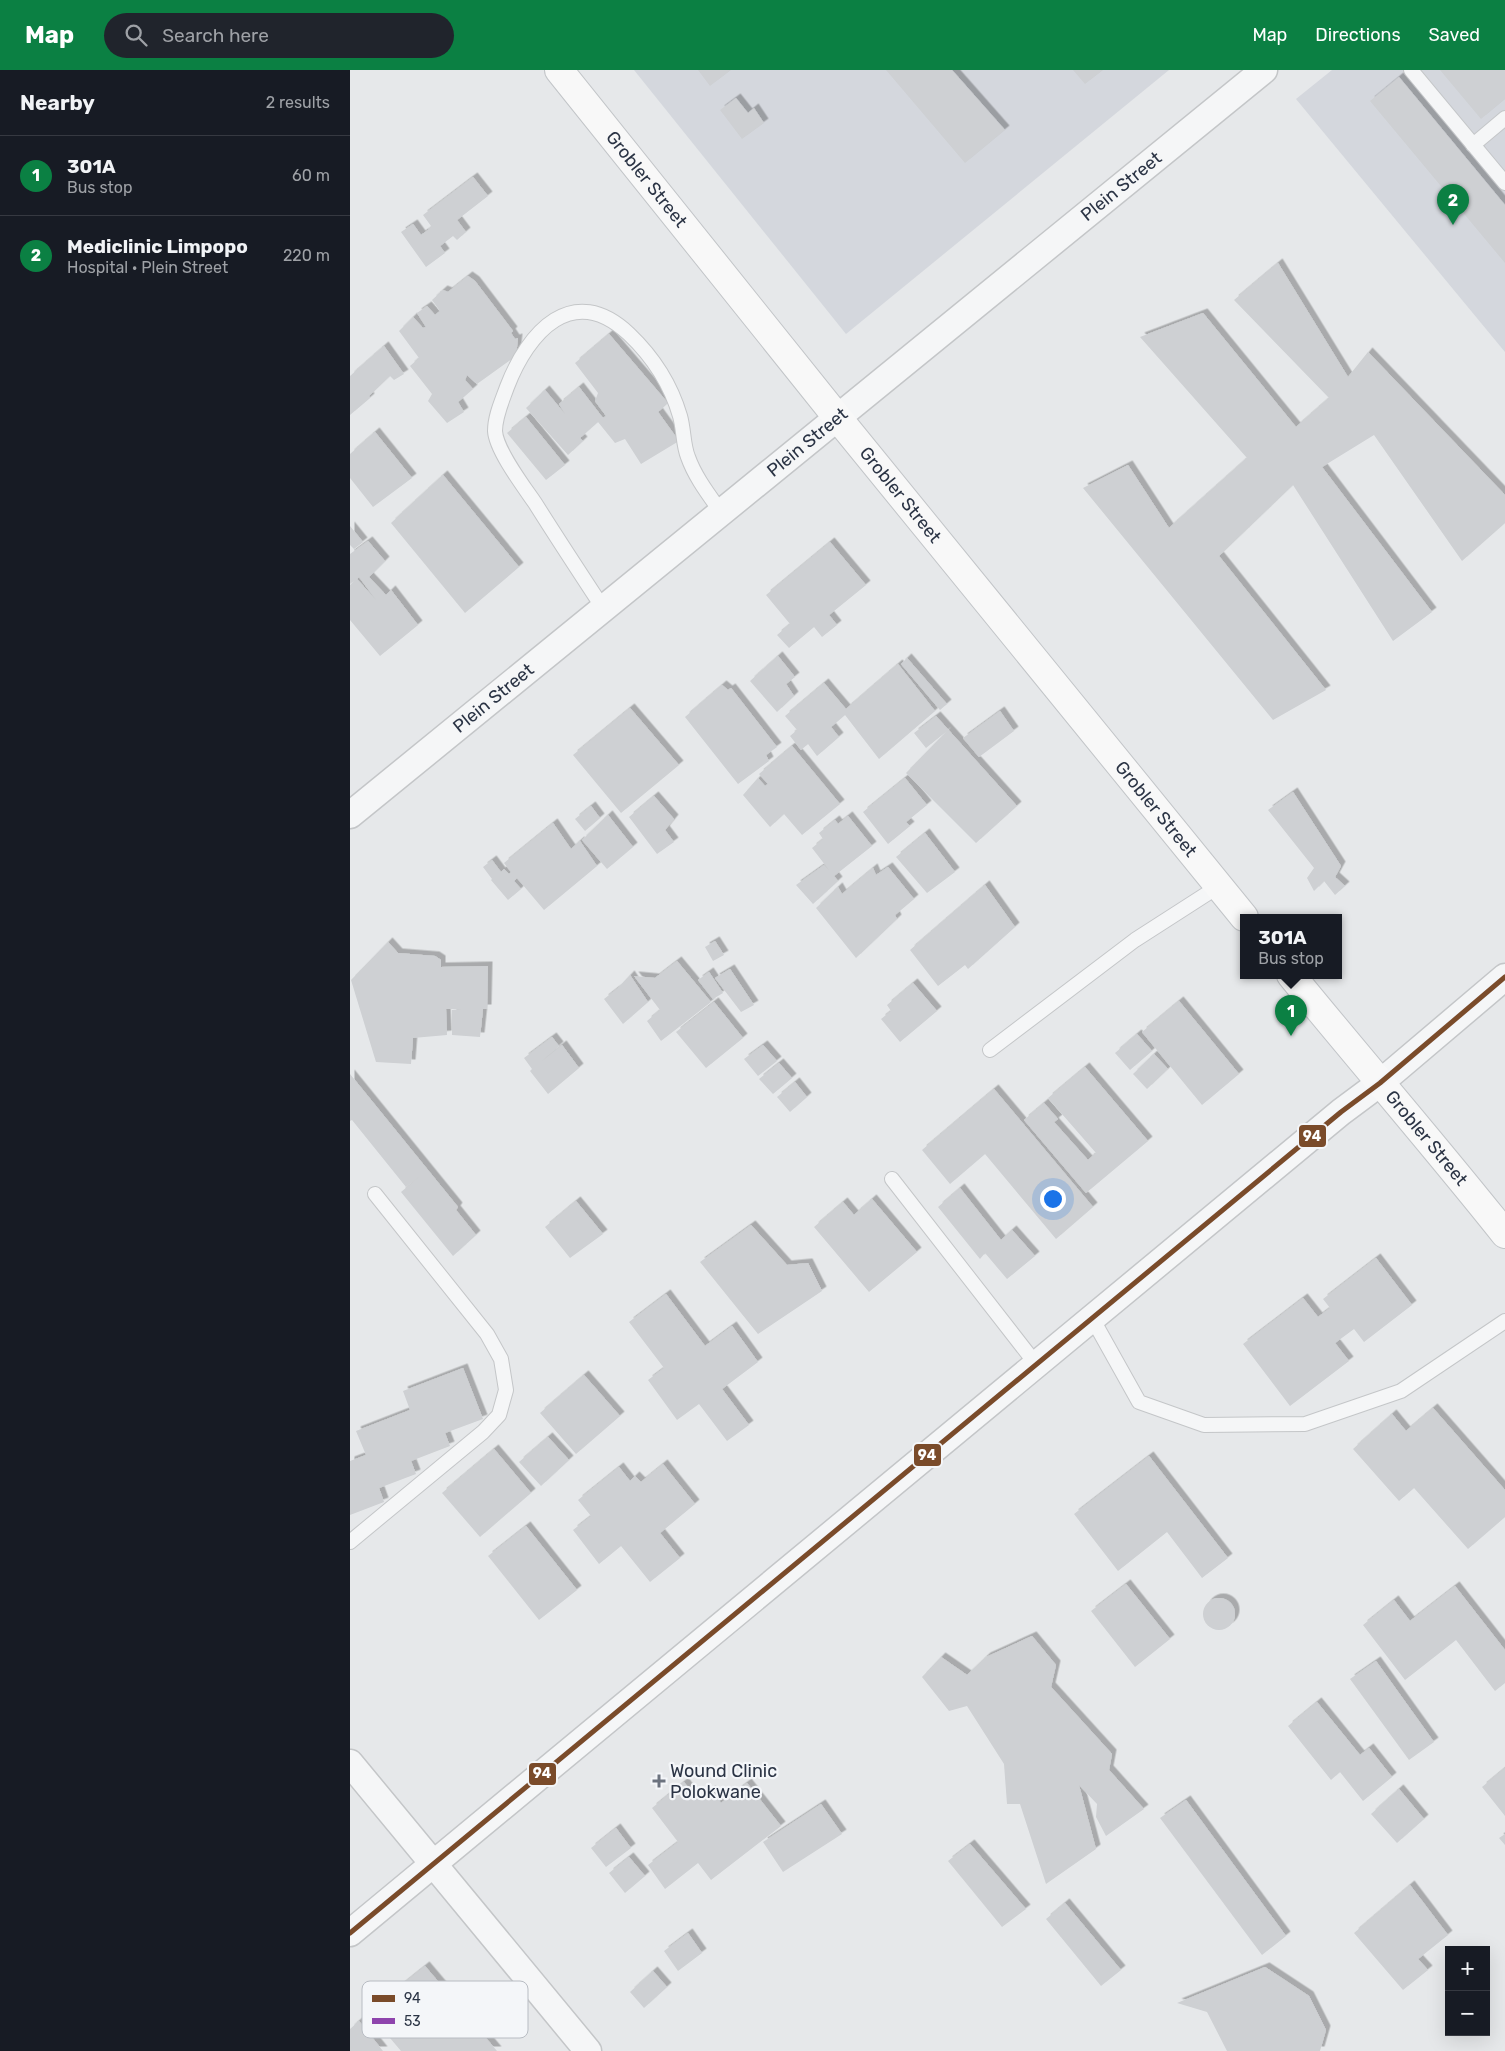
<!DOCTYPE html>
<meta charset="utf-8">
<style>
:root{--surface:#171b24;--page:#20242c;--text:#f1f3f6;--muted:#9ea1a6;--line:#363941;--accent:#0b8043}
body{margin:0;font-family:Rubik,sans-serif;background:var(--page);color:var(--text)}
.controls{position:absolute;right:15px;bottom:15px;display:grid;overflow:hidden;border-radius:0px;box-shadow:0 5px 20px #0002}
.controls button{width:45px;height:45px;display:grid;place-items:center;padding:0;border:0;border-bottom:1px solid var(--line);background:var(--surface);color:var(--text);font:25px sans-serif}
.you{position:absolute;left:702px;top:1128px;width:18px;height:18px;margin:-12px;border:4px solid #fff;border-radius:50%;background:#1a73e8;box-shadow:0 0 0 8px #1a73e833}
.badge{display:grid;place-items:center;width:32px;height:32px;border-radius:50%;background:var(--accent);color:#fff;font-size:16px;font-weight:700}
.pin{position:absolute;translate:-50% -41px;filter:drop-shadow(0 1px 2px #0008)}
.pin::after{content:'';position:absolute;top:26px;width:18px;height:15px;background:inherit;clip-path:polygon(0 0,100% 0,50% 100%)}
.popup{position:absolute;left:890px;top:844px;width:102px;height:65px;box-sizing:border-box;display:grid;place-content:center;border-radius:0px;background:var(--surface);filter:drop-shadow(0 1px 4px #0005);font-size:16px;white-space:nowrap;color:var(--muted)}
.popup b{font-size:19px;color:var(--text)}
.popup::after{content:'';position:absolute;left:50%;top:100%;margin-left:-10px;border:10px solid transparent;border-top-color:var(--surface)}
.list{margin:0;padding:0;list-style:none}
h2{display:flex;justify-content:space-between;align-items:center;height:65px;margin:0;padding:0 20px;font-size:21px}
h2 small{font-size:16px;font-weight:400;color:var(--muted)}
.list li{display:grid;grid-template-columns:32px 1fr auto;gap:15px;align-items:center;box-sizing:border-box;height:80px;padding:0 20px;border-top:1px solid var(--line)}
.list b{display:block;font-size:19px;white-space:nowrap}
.list p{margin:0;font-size:16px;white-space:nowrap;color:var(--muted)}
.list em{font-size:16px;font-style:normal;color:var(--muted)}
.icon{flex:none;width:28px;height:28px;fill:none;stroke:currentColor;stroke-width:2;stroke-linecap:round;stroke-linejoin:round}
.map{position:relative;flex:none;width:1155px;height:1981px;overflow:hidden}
header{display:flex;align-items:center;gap:30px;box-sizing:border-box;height:70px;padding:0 25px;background:var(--accent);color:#fff}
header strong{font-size:24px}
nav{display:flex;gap:28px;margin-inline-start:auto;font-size:18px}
.search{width:350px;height:45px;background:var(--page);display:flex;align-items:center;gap:12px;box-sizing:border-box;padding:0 18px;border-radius:28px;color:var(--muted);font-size:19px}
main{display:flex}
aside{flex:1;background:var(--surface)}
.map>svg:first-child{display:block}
</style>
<header>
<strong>Map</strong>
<div class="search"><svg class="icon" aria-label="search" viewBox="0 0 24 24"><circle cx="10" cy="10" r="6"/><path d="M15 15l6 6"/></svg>Search here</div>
<nav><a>Map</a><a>Directions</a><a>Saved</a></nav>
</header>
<main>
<aside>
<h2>Nearby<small>2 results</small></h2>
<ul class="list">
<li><span class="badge">1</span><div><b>301A</b><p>Bus stop</p></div><em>60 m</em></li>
<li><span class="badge">2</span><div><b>Mediclinic Limpopo</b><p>Hospital · Plein Street</p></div><em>220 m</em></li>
</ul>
</aside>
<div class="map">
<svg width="1155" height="1981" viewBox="0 0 1155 1981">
<defs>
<filter id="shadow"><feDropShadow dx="4.5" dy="-4.5" stdDeviation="0" flood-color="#0004"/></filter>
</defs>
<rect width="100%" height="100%" fill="#e6e8ea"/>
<g fill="#d4d7dd">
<polygon points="284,0 819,0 496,264"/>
<polygon points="982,0 1155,0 1155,282 946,29"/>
</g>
<g fill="#ced0d3" fill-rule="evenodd" filter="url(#shadow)">
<polygon points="348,0 381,0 360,16"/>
<polygon points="536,0 602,0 655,60 615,93"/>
<polygon points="723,0 753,0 735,14"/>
<polygon points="1090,0 1155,0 1155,29 1131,49"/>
<polygon points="1049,7 1155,135 1155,193 1020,31"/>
<polygon points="386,28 398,43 404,38 414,53 392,69 370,40"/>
<polygon points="123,107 138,126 107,150 116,162 107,170 103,166 90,176 95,183 76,197 51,162 63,154 71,165 78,160 81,156 73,145"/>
<polygon points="928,193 998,307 1018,282 1155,425 1155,453 1112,491 1024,365 972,397 1082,542 1043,571 943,415 869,486 976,620 923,650 733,418 778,395 819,458 897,388 790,267 853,243 946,357 979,328 884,230"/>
<polygon points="118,206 125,211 163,261 161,263 165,269 168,268 166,286 127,314 117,305 115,310 123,319 108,332 114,342 97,353 78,331 82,324 60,296 69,288 49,261 63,247 73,258 76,257 67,243 77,236 85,245 90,241 82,230 93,220 98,222"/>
<polygon points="259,264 318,333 308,342 329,371 291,394 275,369 265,373 248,352 230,368 233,371 218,385 176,338 195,320 215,344 209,334 229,317 253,348 256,346 245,331 248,323 225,293"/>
<polygon points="34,276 54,304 44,310 40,306 19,326 20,328 0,345 0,306"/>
<polygon points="176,347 215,395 196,410 157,363"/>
<polygon points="25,362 62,408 23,437 0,408 0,384"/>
<polygon points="93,405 169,497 115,543 41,453"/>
<polygon points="0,456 13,472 4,479 0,475"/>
<path d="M18,471L35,491L19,507L36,525L41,520L68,555L30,586L0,550V515L4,511L0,514V484ZM9,507L26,530L7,509Z"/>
<polygon points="480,472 516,515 479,545 487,555 472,567 464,557 439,578 427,565 440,554 416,525"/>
<polygon points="428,586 445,607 436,614 444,626 427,642 400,611"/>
<polygon points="557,588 597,634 590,640 551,594"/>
<polygon points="548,594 585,641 529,689 495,645 481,657 489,667 467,686 458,674 451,680 440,666 447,660 435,646 474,613 496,639"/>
<polygon points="372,615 378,620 381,618 427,677 416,685 419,691 388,714 335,647"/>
<polygon points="280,638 329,695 271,743 223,685"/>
<polygon points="650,641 664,661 629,687 613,668"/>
<polygon points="586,646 667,736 626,773 556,703 597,661 576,678 564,663"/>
<polygon points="442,676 490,734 452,765 434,744 420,757 393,725 408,708 415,716 418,714 409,704"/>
<polygon points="555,708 577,735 556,752 560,756 538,774 513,742"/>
<polygon points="943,722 991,796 985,807 995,816 985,825 974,811 964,821 957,808 964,798 918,740"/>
<polygon points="304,726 324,749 315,760 324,772 307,784 279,747"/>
<polygon points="241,736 250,748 235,761 225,749"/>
<polygon points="258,745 283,777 257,799 232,770"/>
<polygon points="498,746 522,776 484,806 488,811 463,834 446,815 474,795 479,800 462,778 473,769 469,763 485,750 488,754"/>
<polygon points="203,753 221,779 230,771 247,796 194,840 167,808 164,811 171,819 158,830 141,810 142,809 133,797 142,790 151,802 154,799 159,804 161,802 154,793"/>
<polygon points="575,763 605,802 577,823 546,787"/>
<polygon points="538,797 564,829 545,845 547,849 506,888 466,838 488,817 492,824 523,798 526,805"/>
<polygon points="635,815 665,857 618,899 615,895 588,916 560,880"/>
<polygon points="365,871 374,885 363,891 355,877"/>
<polygon points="38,872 48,883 85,886 91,890 91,897 138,896 137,939 133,939 130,967 102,965 102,940 111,939 96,939 97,965 63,968 61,994 26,992 1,910"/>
<polygon points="327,891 361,932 311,971 297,951 310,940 284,906 305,908"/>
<polygon points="380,899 404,935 391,942 365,908"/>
<polygon points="359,902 373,923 363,929 348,910"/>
<polygon points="280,905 298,932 273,954 254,929 268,918"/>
<polygon points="563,913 587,941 550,972 531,949 541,941 537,935"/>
<polygon points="829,931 889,1004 852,1035 792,962"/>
<polygon points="364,932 393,968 356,998 326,962"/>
<polygon points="787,964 802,981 780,1000 765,983"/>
<polygon points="202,967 209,976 192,991 212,975 229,998 198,1024 180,1001 182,999 174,988"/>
<polygon points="413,975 427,991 408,1006 394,989"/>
<polygon points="804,984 818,999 797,1019 783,1004"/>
<polygon points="429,993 442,1008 423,1024 409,1009"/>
<polygon points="735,997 798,1071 736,1123 674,1050 694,1033 708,1049 704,1052 738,1090 746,1083 698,1028"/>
<polygon points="0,1004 108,1137 106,1140 126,1165 103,1186 51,1122 70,1106 56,1117 2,1050 0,1051"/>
<polygon points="445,1012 457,1027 440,1042 427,1027"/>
<polygon points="644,1019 743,1137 706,1169 635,1084 600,1114 572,1080"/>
<polygon points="610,1118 651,1170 662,1160 685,1186 657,1209 635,1183 630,1189 588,1137"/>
<polygon points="522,1129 567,1182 519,1222 464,1157 493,1132 504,1145"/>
<polygon points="226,1131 253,1164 220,1188 195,1157"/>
<polygon points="401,1155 437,1195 458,1193 472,1221 408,1264 350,1192"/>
<polygon points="1026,1188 1062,1235 1014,1272 1004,1259 985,1273 999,1291 940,1336 893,1274 953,1228 968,1247 980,1238 973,1229"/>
<polygon points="316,1224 355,1276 382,1256 408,1292 372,1319 399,1355 377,1371 349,1334 327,1350 298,1310 314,1298 279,1252"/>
<polygon points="113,1298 133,1349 95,1363 100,1376 61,1391 66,1404 29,1418 34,1432 0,1445 0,1391 16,1385 6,1361 60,1340 53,1321"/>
<polygon points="234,1305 270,1346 226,1384 190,1343"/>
<polygon points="1083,1338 1155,1420 1155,1447 1118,1479 1064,1418 1049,1431 1003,1379 1042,1344 1056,1361"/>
<polygon points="198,1367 219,1390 191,1416 169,1392"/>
<polygon points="144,1379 181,1423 130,1467 92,1423"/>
<polygon points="799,1386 878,1488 852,1508 817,1462 768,1501 724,1444"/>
<polygon points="313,1394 345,1434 310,1463 330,1488 300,1512 271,1476 249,1494 223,1460 241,1446 228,1430 269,1397 280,1411 285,1406 291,1412"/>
<polygon points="176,1456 227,1520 189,1550 138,1486"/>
<polygon points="776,1514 820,1569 785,1597 741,1541"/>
<polygon points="1105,1516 1155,1580 1155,1613 1145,1621 1106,1570 1055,1610 1013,1555 1044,1530 1060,1551"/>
<circle cx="869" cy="1544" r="16"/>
<polygon points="682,1566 706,1595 701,1617 762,1684 759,1700 794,1739 756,1766 746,1747 747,1734 729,1715 746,1779 696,1814 670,1734 657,1734 654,1694 617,1636 599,1641 572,1607 591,1587 617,1605 636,1587"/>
<polygon points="1026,1591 1084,1672 1059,1690 1000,1609"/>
<polygon points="967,1632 1010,1685 1019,1678 1042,1707 1013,1731 990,1702 981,1710 938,1656"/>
<polygon points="1155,1698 1155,1746 1132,1717"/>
<polygon points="334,1712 347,1730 361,1720 371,1733 397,1713 431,1756 361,1810 348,1793 315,1819 298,1795 328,1772 302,1738"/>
<polygon points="1049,1719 1074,1749 1047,1773 1021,1744"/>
<polygon points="836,1730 936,1866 912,1885 810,1748"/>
<polygon points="471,1734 492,1764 433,1802 413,1772"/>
<polygon points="266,1758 281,1778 256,1797 241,1778"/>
<polygon points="1155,1764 1155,1775 1149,1768"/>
<polygon points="620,1774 676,1839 652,1857 598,1791"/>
<polygon points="279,1787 295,1806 275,1823 259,1803"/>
<polygon points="1060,1815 1098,1865 1068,1889 1078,1900 1053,1920 1004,1863"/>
<polygon points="715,1833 771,1900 751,1916 696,1849"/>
<polygon points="338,1863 352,1883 328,1901 314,1881"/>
<polygon points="75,1896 147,1981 51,1981 18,1942"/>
<polygon points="915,1897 959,1926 976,1960 970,1981 877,1981 857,1942 827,1933"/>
<polygon points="303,1901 317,1917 294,1938 280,1922"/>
<polygon points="9,1951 33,1981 0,1981 0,1959"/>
</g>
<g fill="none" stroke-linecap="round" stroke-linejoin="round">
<g stroke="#c4c6c8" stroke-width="16">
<g id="lane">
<polyline points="1061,0 1155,113"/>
<polyline points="1123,75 1155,48"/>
<path d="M253,538C230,503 207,468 185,433C174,417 146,380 145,361C145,346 152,331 157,317C178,262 223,211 279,264C302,286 321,315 330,346C334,360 333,375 338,387C345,407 359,425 371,442"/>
<polyline points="640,980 785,870 869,816"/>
<polyline points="542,1109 686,1294"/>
<polyline points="742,1248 789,1332 854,1355 955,1354 1051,1321 1155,1251"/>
<polyline points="0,1472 133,1362 149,1345 156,1320 151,1289 137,1264 25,1124"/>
</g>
</g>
<g stroke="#c4c6c8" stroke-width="29">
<g id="street">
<path id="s1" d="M0,745L914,0"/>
<polyline points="0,1693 238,1981"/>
<polyline points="0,1863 991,1042 1030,1013 1155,907"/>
</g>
</g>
<g stroke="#c2c5c8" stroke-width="30">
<g id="primary">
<path id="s2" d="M209,0L487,347L894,847"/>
<path id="s3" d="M941,905C1012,992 1085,1076 1155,1164"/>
</g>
</g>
<use href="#lane" stroke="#f5f6f7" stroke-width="14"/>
<use href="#street" stroke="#f5f6f7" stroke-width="26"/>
<use href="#primary" stroke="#f8f8f8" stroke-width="28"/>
<g stroke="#f4f6f9" stroke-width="9">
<polyline id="bus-1" points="0,1863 991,1042 1030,1013 1155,907"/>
</g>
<use href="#bus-1" stroke="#7a4b2a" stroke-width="5"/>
</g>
<path fill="#6c737f" stroke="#f4f6f9" stroke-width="2" d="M306.5 1703.5h5v5h5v5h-5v5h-5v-5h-5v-5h5z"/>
<g text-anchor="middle" stroke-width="4.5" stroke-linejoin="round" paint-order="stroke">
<g font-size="18" fill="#2b3445" stroke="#f4f6f9">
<text dy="6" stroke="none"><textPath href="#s2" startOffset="140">Grobler Street</textPath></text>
<text dy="6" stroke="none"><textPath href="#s1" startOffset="995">Plein Street</textPath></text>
<text dy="6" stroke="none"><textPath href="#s1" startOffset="590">Plein Street</textPath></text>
<text dy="6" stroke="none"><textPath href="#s2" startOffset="545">Grobler Street</textPath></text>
<text dy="6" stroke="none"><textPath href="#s1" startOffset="185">Plein Street</textPath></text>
<text dy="6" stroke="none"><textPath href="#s2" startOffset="950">Grobler Street</textPath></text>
<text dy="6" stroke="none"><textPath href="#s3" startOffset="212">Grobler Street</textPath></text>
</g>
<g font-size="18" fill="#2b3445" stroke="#f4f6f9" text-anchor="start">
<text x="320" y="1707">Wound Clinic<tspan x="320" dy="21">Polokwane</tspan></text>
</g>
</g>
<rect x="12" y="1911" width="166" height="57" rx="8" fill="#f4f6f9" stroke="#b8bcc3" stroke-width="1"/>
<rect x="22" y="1925" width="23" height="7" fill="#7a4b2a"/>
<rect x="22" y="1948" width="23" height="6" fill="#8e44ad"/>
<g font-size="14" fill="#2b3445">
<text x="54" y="1933">94</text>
<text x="54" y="1956">53</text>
</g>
<g stroke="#f4f6f9" stroke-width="2">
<rect x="948" y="1054" width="29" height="24" rx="5" fill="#7a4b2a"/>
<rect x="563" y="1373" width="29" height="24" rx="5" fill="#7a4b2a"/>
<rect x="178" y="1692" width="29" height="24" rx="5" fill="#7a4b2a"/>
</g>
<g font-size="14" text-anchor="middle" font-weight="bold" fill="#fff">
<text x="962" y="1071">94</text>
<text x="577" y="1390">94</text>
<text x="192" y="1708">94</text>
</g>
</svg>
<div class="controls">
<button>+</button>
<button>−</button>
</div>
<div class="you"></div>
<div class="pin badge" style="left:941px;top:966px">1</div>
<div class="popup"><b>301A</b>Bus stop</div>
<div class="pin badge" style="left:1103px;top:155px">2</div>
</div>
</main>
